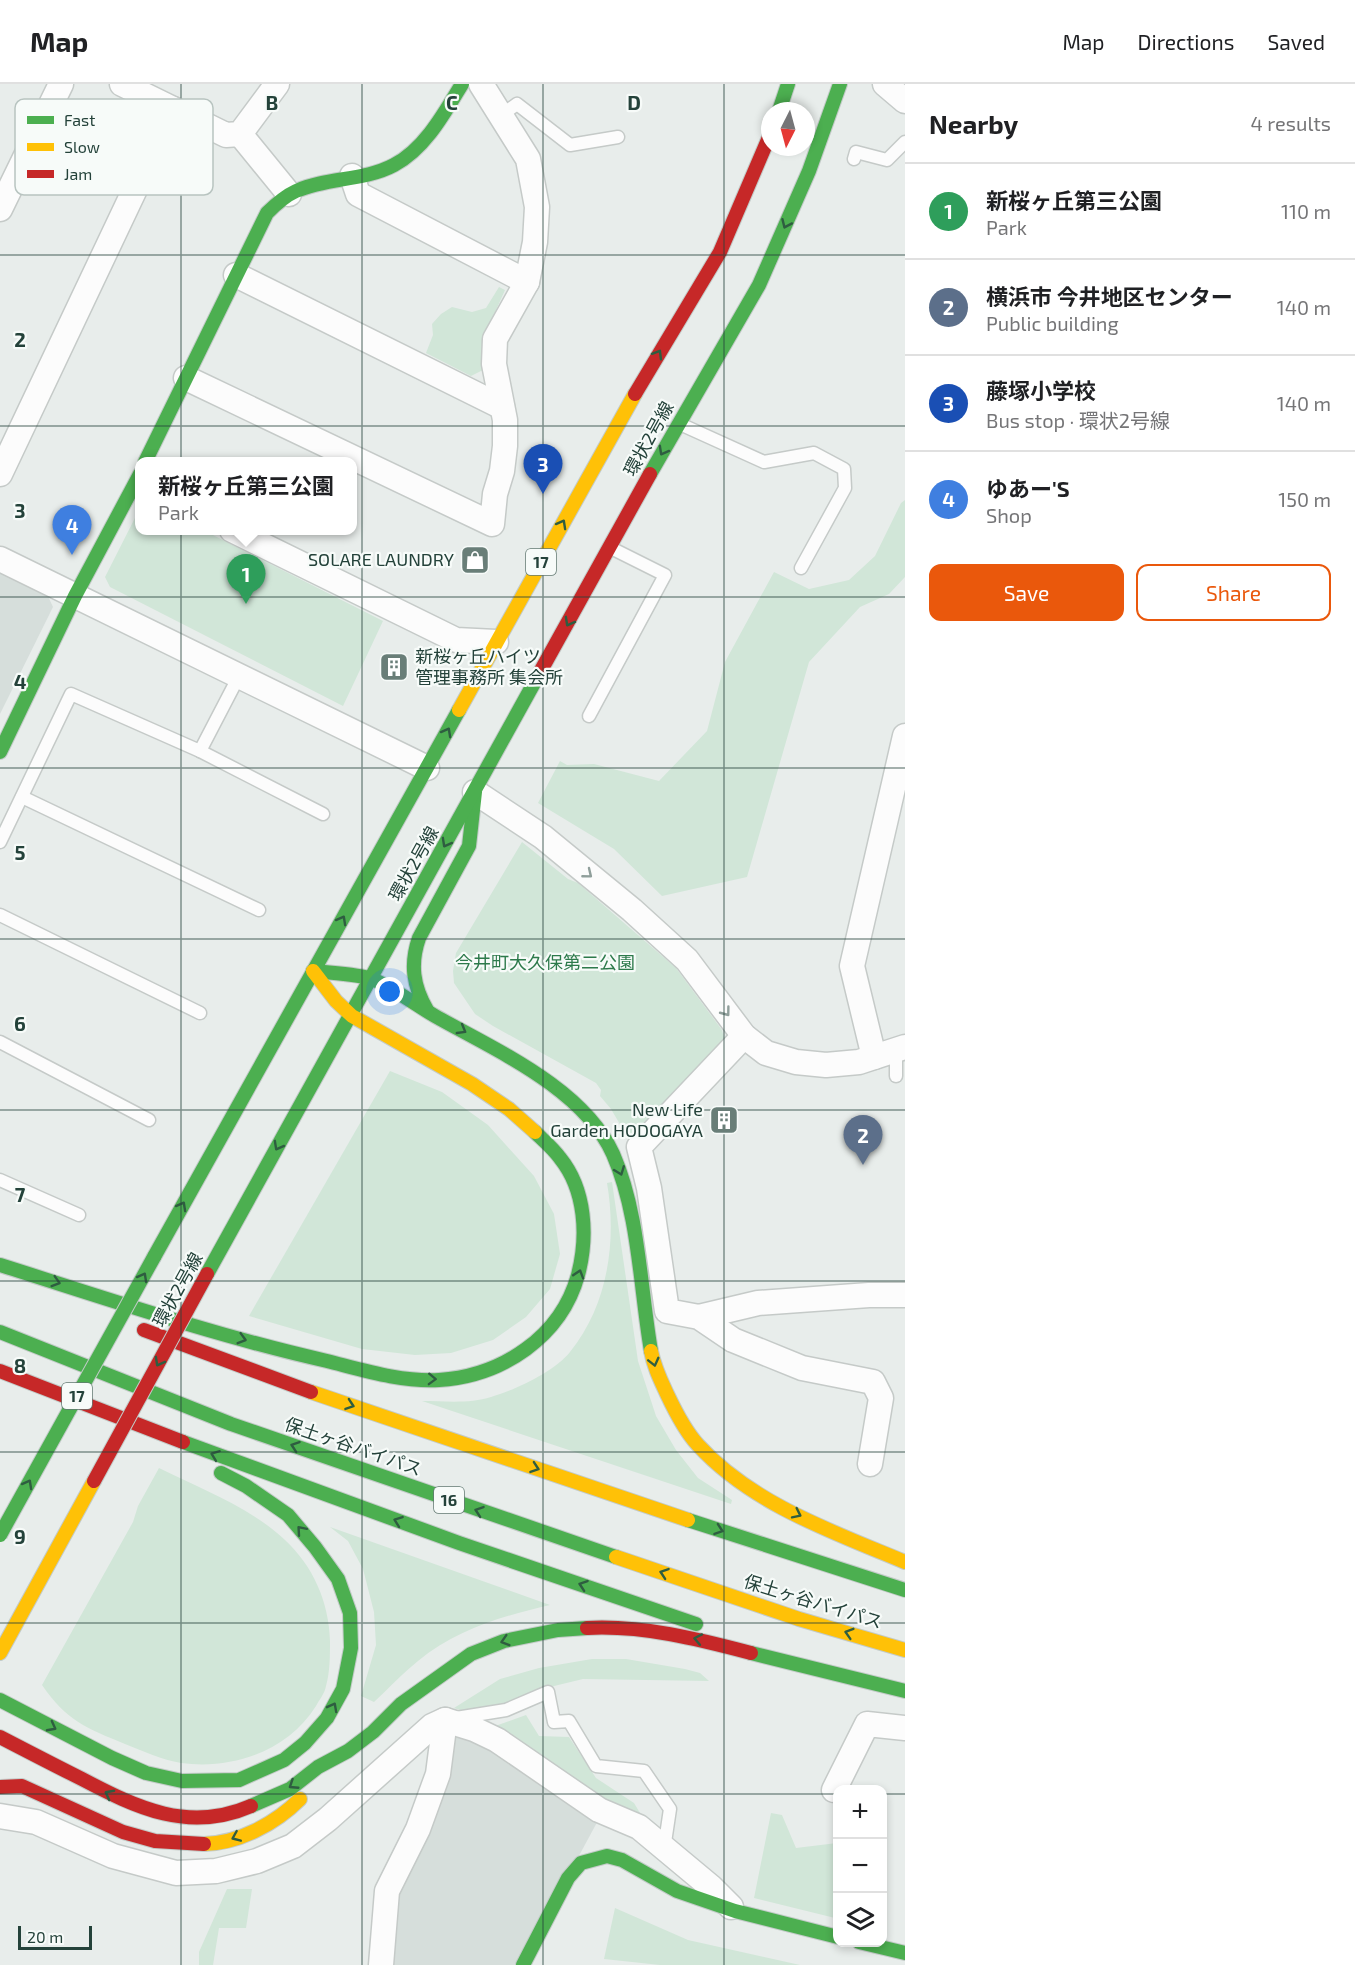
<!DOCTYPE html>
<meta charset="utf-8">
<style>
:root{--surface:#fff;--page:#f2f2f2;--text:#202124;--muted:#757577;--line:#e0e0e0;--accent:#ea580c}
body{margin:0;font-family:"Exo 2","Noto Sans JP",sans-serif;background:var(--page);color:var(--text)}
.controls{position:absolute;right:18px;bottom:18px;display:grid;overflow:hidden;border-radius:12px;box-shadow:0 3px 9px #0003}
.controls button{width:54px;height:54px;display:grid;place-items:center;padding:0;border:0;border-bottom:2px solid var(--line);background:var(--surface);color:var(--text);font:30px sans-serif}
.compass{position:absolute;left:761px;top:18px;width:54px;height:54px;border-radius:50%;background:var(--surface);box-shadow:0 3px 9px #0003;rotate:186deg}
.scale{position:absolute;left:18px;bottom:15px;width:74px;box-sizing:border-box;padding-left:6px;border:3px solid #24423a;border-top:0;font-size:16px;line-height:21px;white-space:nowrap;color:#24423a;-webkit-text-stroke:4px #f7fbf9;paint-order:stroke}
.you{position:absolute;left:390px;top:908px;width:21px;height:21px;margin:-15px;border:4px solid #fff;border-radius:50%;background:#1a73e8;box-shadow:0 0 0 9px #1a73e833}
.badge{display:grid;place-items:center;width:39px;height:39px;border-radius:50%;background:var(--accent);color:#fff;font-size:20px;font-weight:700}
.pin{position:absolute;translate:-50% -50px;filter:drop-shadow(0 2px 3px #0008)}
.pin::after{content:'';position:absolute;top:32px;width:21px;height:18px;background:inherit;clip-path:polygon(0 0,100% 0,50% 100%)}
.popup{position:absolute;left:135px;top:373px;width:222px;height:78px;box-sizing:border-box;display:grid;place-content:center;border-radius:12px;background:var(--surface);filter:drop-shadow(0 2px 4px #0005);font-size:20px;white-space:nowrap;color:var(--muted)}
.popup b{font-size:22px;color:var(--text)}
.popup::after{content:'';position:absolute;left:50%;top:100%;margin-left:-12px;border:12px solid transparent;border-top-color:var(--surface)}
.list{margin:0;padding:0;list-style:none}
h2{display:flex;justify-content:space-between;align-items:center;height:78px;margin:0;padding:0 24px;font-size:26px}
h2 small{font-size:20px;font-weight:400;color:var(--muted)}
.list li{display:grid;grid-template-columns:39px 1fr auto;gap:18px;align-items:center;box-sizing:border-box;height:96px;padding:0 24px;border-top:2px solid var(--line)}
.list b{display:block;font-size:22px;white-space:nowrap}
.list p{margin:0;font-size:20px;white-space:nowrap;color:var(--muted)}
.list em{font-size:20px;font-style:normal;color:var(--muted)}
.actions{display:flex;gap:12px;padding:18px 24px}
.actions a{flex:1;padding:14px 0;border:2px solid var(--accent);border-radius:12px;text-align:center;font-size:21px;color:var(--accent)}
.actions .main{background:var(--accent);color:#fff}
.icon{flex:none;width:33px;height:33px;fill:none;stroke:currentColor;stroke-width:2;stroke-linecap:round;stroke-linejoin:round}
.map{position:relative;flex:none;width:905px;height:1881px;overflow:hidden}
header{display:flex;align-items:center;gap:36px;box-sizing:border-box;height:84px;padding:0 30px;background:var(--surface);border-bottom:2px solid var(--line)}
header strong{font-size:28px}
nav{display:flex;gap:33px;margin-inline-start:auto;font-size:21px}
main{display:flex}
aside{flex:1;background:var(--surface)}
.map>svg:first-child{display:block}
</style>
<header>
<strong>Map</strong>
<nav><a>Map</a><a>Directions</a><a>Saved</a></nav>
</header>
<main>
<div class="map">
<svg width="905" height="1881" viewBox="0 0 905 1881">
<rect width="100%" height="100%" fill="#e8edeb"/>
<g fill="#d6dedb">
<polygon points="0,486 46,508 53,523 0,630"/>
<polygon points="458,1645 601,1731 520,1881 390,1881 392,1814 447,1648"/>
</g>
<g fill="#d1e6d8">
<polygon points="499,203 505,206 483,255 483,286 471,292 426,269 433,251 432,240 441,230 452,223 472,228 486,224"/>
<polygon points="905,416 905,493 889,510 860,523 809,578 747,793 662,812 614,765 538,719 560,677 567,681 594,680 659,697 707,647 725,578 774,488 809,505 849,496 875,472 901,419"/>
<polygon points="139,426 140,446 205,447 383,537 343,622 110,503 105,493"/>
<polygon points="522,758 568,795 578,799 676,884 722,946 725,958 628,1054 611,1025 600,1012 601,1006 596,999 493,942 475,930 454,899 453,887 456,869"/>
<polygon points="390,987 442,1008 488,1041 534,1092 554,1130 560,1170 550,1205 526,1233 493,1256 451,1269 415,1271 362,1265 249,1232"/>
<path d="M612,1098L638,1277L656,1332L676,1366L698,1394L732,1416L731,1420L422,1317C444,1317 470,1320 491,1313C515,1306 554,1288 570,1268C608,1221 617,1157 607,1099Z"/>
<path d="M159,1384C201,1405 250,1423 285,1456C313,1482 329,1518 330,1557C330,1572 330,1588 326,1602C325,1609 319,1616 316,1622C288,1667 233,1686 181,1679C162,1676 143,1667 125,1660C86,1644 67,1637 42,1601L133,1438L138,1422Z"/>
<path d="M330,1443L550,1521C503,1532 457,1545 418,1577C403,1589 389,1604 374,1618L361,1612L376,1561L374,1528L363,1485L348,1457Z"/>
<polygon points="592,1575 626,1575 685,1585 700,1589 709,1597 583,1595 550,1603 517,1617 472,1630 454,1624 500,1595 539,1584"/>
<polygon points="526,1631 539,1652 569,1653 596,1694 634,1719 640,1729 633,1739 484,1646"/>
<polygon points="771,1729 782,1731 796,1764 837,1759 838,1818 835,1834 754,1814"/>
<polygon points="227,1805 252,1805 246,1844 219,1844 213,1881 199,1881 199,1868"/>
<polygon points="615,1824 688,1856 800,1881 660,1881 604,1875"/>
</g>
<g fill="none" stroke-linecap="round" stroke-linejoin="round">
<g stroke="#c5cac8" stroke-width="15">
<g id="lane">
<polyline points="500,32 517,20 570,61 618,53"/>
<polyline points="854,75 856,68 887,76 905,58"/>
<polyline points="680,340 764,378 814,369 844,385 845,404 801,484"/>
<polyline points="589,632 665,491 611,464"/>
<polyline points="200,667 239,592"/>
<polyline points="22,713 259,826"/>
<polyline points="0,758 71,610 200,667 323,730"/>
<polyline points="0,831 200,929"/>
<polyline points="0,958 149,1036"/>
<polyline points="896,992 896,966"/>
<polyline points="0,1096 79,1131"/>
<polyline points="456,1634 506,1626 548,1608 554,1638 569,1637 596,1682 644,1687 670,1725 664,1765"/>
</g>
</g>
<g stroke="#c5cac8" stroke-width="27">
<g id="street">
<polyline points="122,0 226,51 240,50 277,0"/>
<polyline points="885,0 905,17"/>
<polyline points="240,50 289,110"/>
<polyline points="352,92 358,110 527,198"/>
<polyline points="0,125 61,0"/>
<polyline points="236,191 502,323"/>
<polyline points="186,294 492,440 495,410 502,387 505,362 505,336 494,280 495,255 527,198 535,158 537,123 528,75 481,0"/>
<polyline points="0,390 173,25"/>
<polyline points="232,446 456,556 496,558"/>
<polyline points="0,475 427,684"/>
<polyline points="475,708 543,753 632,826 687,876 744,952 766,969 796,978 826,981 859,978 905,963"/>
<polyline points="744,952 639,1063 649,1104 667,1227 699,1233 733,1256 802,1284 873,1298 881,1314 870,1380"/>
<polyline points="874,973 852,882 905,652"/>
<polyline points="699,1233 758,1219 869,1211 905,1211"/>
<polyline points="834,1706 867,1640 905,1644"/>
<polyline points="0,1732 36,1738 113,1772 176,1789 216,1787 257,1777 293,1762 328,1735 432,1642 445,1636 474,1645 497,1656 599,1726 639,1743 711,1803 731,1823"/>
<polyline points="381,1881 387,1807 418,1745 438,1690 445,1636"/>
</g>
</g>
<g stroke="#c3cbc8" stroke-width="16">
<g id="fast">
<polyline points="779,27 788,0"/>
<path d="M145,378L267,129C276,120 285,112 296,107C328,93 364,97 394,81C425,65 445,28 462,0"/>
<polyline points="650,390 759,201 809,87 840,0"/>
<polyline points="0,668 75,512 140,390"/>
<path d="M313,887C329,889 358,890 372,895C392,903 416,921 435,932C495,966 583,1004 613,1070C639,1129 640,1203 651,1267"/>
<path d="M427,926C413,902 410,880 419,854L469,762L475,708"/>
<polyline points="154,1173 459,626"/>
<path d="M0,1181C108,1215 216,1252 327,1277C363,1286 401,1298 439,1296C502,1292 561,1253 578,1191C588,1153 586,1106 560,1074C553,1064 543,1056 535,1048"/>
<polyline points="207,1190 539,590"/>
<polyline points="0,1248 231,1340 616,1473"/>
<polyline points="183,1358 459,1459 696,1540"/>
<polyline points="688,1436 905,1506"/>
<polyline points="751,1569 905,1607"/>
<polyline points="0,1616 112,1674 146,1689 182,1697 239,1696 284,1676 305,1659 327,1634 343,1605 351,1564 350,1529 338,1495 315,1463 288,1431 246,1402 221,1389"/>
<polyline points="251,1722 290,1705 318,1683 348,1667 373,1648 401,1620 471,1570 504,1557 558,1546 587,1544"/>
<polyline points="859,1858 905,1869"/>
<polyline points="523,1881 568,1794 581,1779 607,1772 622,1776 677,1807 735,1827 838,1853"/>
</g>
</g>
<g stroke="#c3cbc8" stroke-width="16">
<g id="slow">
<polyline points="459,626 635,310"/>
<polyline points="313,887 336,917 352,932 472,1000 509,1025 535,1048"/>
<path d="M651,1267C654,1283 660,1295 667,1310C675,1327 685,1347 698,1361C752,1420 833,1448 905,1478"/>
<polyline points="311,1308 688,1436"/>
<polyline points="616,1473 799,1535 905,1566"/>
<polyline points="0,1569 94,1397"/>
<path d="M204,1760C239,1759 275,1740 300,1715"/>
</g>
</g>
<g stroke="#c3cbc8" stroke-width="16">
<g id="jam">
<polyline points="635,310 720,168 770,51"/>
<polyline points="539,590 650,390"/>
<polyline points="144,1246 311,1308"/>
<polyline points="0,1287 183,1358"/>
<path d="M587,1544C642,1541 698,1555 751,1569"/>
<path d="M0,1653C27,1667 54,1681 82,1695C137,1724 189,1749 251,1722"/>
<polyline points="0,1703 22,1702 123,1748 155,1757 204,1760"/>
</g>
</g>
<use href="#lane" stroke="#fcfcfc" stroke-width="12"/>
<use href="#street" stroke="#fcfcfc" stroke-width="24"/>
<use href="#fast" stroke="#4caf50" stroke-width="14"/>
<use href="#slow" stroke="#ffc107" stroke-width="14"/>
<use href="#jam" stroke="#c62828" stroke-width="14"/>
<g stroke="#c3ccc9" stroke-width="16" stroke-linecap="butt">
<polyline id="fast-bridge" points="0,1451 154,1173"/>
</g>
<g stroke="#c3ccc9" stroke-width="16" stroke-linecap="butt">
<polyline id="jam-bridge" points="94,1397 207,1190"/>
</g>
<use href="#fast-bridge" stroke="#4caf50" stroke-width="14"/>
<use href="#jam-bridge" stroke="#c62828" stroke-width="14"/>
</g>
<defs><path id="oneway-chevron" d="M-2-3.5L2.5 0L-2 3.5" fill="none" stroke-width="1.6" stroke-linecap="round" stroke-linejoin="round" transform="scale(1.5)"/></defs>
<g stroke="#2e5d40">
<use href="#oneway-chevron" transform="translate(786 140) rotate(114)"/>
<use href="#oneway-chevron" transform="translate(658 270) rotate(-59)"/>
<use href="#oneway-chevron" transform="translate(663 367) rotate(119)"/>
<use href="#oneway-chevron" transform="translate(562 440) rotate(-61)"/>
<use href="#oneway-chevron" transform="translate(569 538) rotate(119)"/>
<use href="#oneway-chevron" transform="translate(447 648) rotate(-61)"/>
<use href="#oneway-chevron" transform="translate(446 759) rotate(119)"/>
<use href="#oneway-chevron" transform="translate(342 836) rotate(-61)"/>
<use href="#oneway-chevron" transform="translate(462 946) rotate(30)"/>
<use href="#oneway-chevron" transform="translate(278 1062) rotate(119)"/>
<use href="#oneway-chevron" transform="translate(620 1087) rotate(69)"/>
<use href="#oneway-chevron" transform="translate(182 1122) rotate(-61)"/>
<use href="#oneway-chevron" transform="translate(579 1190) rotate(-73)"/>
<use href="#oneway-chevron" transform="translate(143 1193) rotate(-61)"/>
<use href="#oneway-chevron" transform="translate(56 1198) rotate(17)"/>
<use href="#oneway-chevron" transform="translate(242 1255) rotate(16)"/>
<use href="#oneway-chevron" transform="translate(159 1278) rotate(119)"/>
<use href="#oneway-chevron" transform="translate(654 1278) rotate(76)"/>
<use href="#oneway-chevron" transform="translate(432 1295) rotate(2)"/>
<use href="#oneway-chevron" transform="translate(350 1321) rotate(19)"/>
<use href="#oneway-chevron" transform="translate(295 1362) rotate(-161)"/>
<use href="#oneway-chevron" transform="translate(215 1371) rotate(-159)"/>
<use href="#oneway-chevron" transform="translate(535 1384) rotate(19)"/>
<use href="#oneway-chevron" transform="translate(28 1400) rotate(-61)"/>
<use href="#oneway-chevron" transform="translate(479 1427) rotate(-161)"/>
<use href="#oneway-chevron" transform="translate(797 1430) rotate(26)"/>
<use href="#oneway-chevron" transform="translate(398 1437) rotate(-160)"/>
<use href="#oneway-chevron" transform="translate(301 1446) rotate(-131)"/>
<use href="#oneway-chevron" transform="translate(719 1446) rotate(19)"/>
<use href="#oneway-chevron" transform="translate(664 1489) rotate(-161)"/>
<use href="#oneway-chevron" transform="translate(583 1501) rotate(-161)"/>
<use href="#oneway-chevron" transform="translate(849 1549) rotate(-163)"/>
<use href="#oneway-chevron" transform="translate(698 1555) rotate(-169)"/>
<use href="#oneway-chevron" transform="translate(505 1557) rotate(163)"/>
<use href="#oneway-chevron" transform="translate(333 1623) rotate(-62)"/>
<use href="#oneway-chevron" transform="translate(52 1643) rotate(28)"/>
<use href="#oneway-chevron" transform="translate(293 1701) rotate(147)"/>
<use href="#oneway-chevron" transform="translate(109 1710) rotate(-152)"/>
<use href="#oneway-chevron" transform="translate(236 1753) rotate(157)"/>
</g>
<g stroke="#909f9b">
<use href="#oneway-chevron" transform="translate(588 790) rotate(39)"/>
<use href="#oneway-chevron" transform="translate(726 928) rotate(53)"/>
</g>
<path fill="none" stroke="#24423a" stroke-width="1.5" stroke-opacity="0.55" d="M181,0V1881M362,0V1881M543,0V1881M724,0V1881M0,171H905M0,342H905M0,513H905M0,684H905M0,855H905M0,1026H905M0,1197H905M0,1368H905M0,1539H905M0,1710H838M882,1710H905"/>
<defs>
<g id="shop-square" transform="scale(1.5)"><rect x="-9" y="-9" width="18" height="18" rx="4" fill="#697e78" stroke="#f7fbf9"/><path d="M-5-2.5h2.3a2.7 3.5 0 0 1 5.4 0H5L5.5 6h-11ZM-1.5-2.5h3a1.5 2.3 0 0 0-3 0Z" fill="#fff"/></g>
<g id="building-square" transform="scale(1.5)"><rect x="-9" y="-9" width="18" height="18" rx="4" fill="#697e78" stroke="#f7fbf9"/><path d="M-4-6H4V6H1V3H-1V6H-4ZM-2.5-4.3h1.7v1.8h-1.7ZM.8-4.3h1.7v1.8H.8ZM-2.5-1h1.7V.8h-1.7ZM.8-1h1.7V.8H.8Z" fill="#fff"/></g>
</defs>
<g fill-rule="evenodd">
<use href="#shop-square" x="475" y="476"/>
<use href="#building-square" x="394" y="583"/>
<use href="#building-square" x="724" y="1036"/>
</g>
<g text-anchor="middle" stroke-width="4.5" stroke-linejoin="round" paint-order="stroke">
<g fill="#f7fbf9" stroke="#637a73" stroke-width="1.5">
<rect x="526" y="465" width="30" height="26" rx="4.5"/>
<rect x="62" y="1299" width="30" height="26" rx="4.5"/>
<rect x="434" y="1403" width="30" height="26" rx="4.5"/>
</g>
<g font-size="16" font-weight="bold" fill="#24423a">
<text x="541" y="484">17</text>
<text x="77" y="1318">17</text>
<text x="449" y="1422">16</text>
</g>
<g font-size="18" fill="#24423a" stroke="#f7fbf9">
<text transform="translate(649 355) rotate(-61)" y="6">環状2号線</text>
<text transform="translate(414 780) rotate(-61)" y="6">環状2号線</text>
<text transform="translate(178 1206) rotate(-61)" y="6">環状2号線</text>
<text transform="translate(353 1363) rotate(19)" y="6">保土ヶ谷バイパス</text>
<text transform="translate(813 1518) rotate(17)" y="6">保土ヶ谷バイパス</text>
</g>
<g font-size="18" fill="#24423a" stroke="#f7fbf9" text-anchor="end">
<text x="454" y="482">SOLARE LAUNDRY</text>
<text x="415" y="579" text-anchor="start">新桜ヶ丘ハイツ<tspan x="415" dy="21">管理事務所 集会所</tspan></text>
<text x="703" y="1032">New Life<tspan x="703" dy="21">Garden HODOGAYA</tspan></text>
</g>
<g font-size="18" fill="#2d7a4b" stroke="#f7fbf9">
<text x="545" y="885">今井町大久保第二公園</text>
</g>
</g>
<rect x="15" y="15" width="198" height="96" rx="9" fill="#f7fbf9" stroke="#b8c4c0" stroke-width="1.5"/>
<rect x="27" y="32" width="27" height="8" fill="#4caf50"/>
<rect x="27" y="59" width="27" height="8" fill="#ffc107"/>
<rect x="27" y="86" width="27" height="8" fill="#c62828"/>
<g font-size="16" fill="#24423a">
<text x="64" y="42">Fast</text>
<text x="64" y="69">Slow</text>
<text x="64" y="96">Jam</text>
</g>
<g font-size="20" text-anchor="middle" font-weight="bold" fill="#24423a" stroke="#f7fbf9" stroke-width="4.5" stroke-linejoin="round" paint-order="stroke">
<text x="272" y="26">B</text>
<text x="452" y="26">C</text>
<text x="634" y="26">D</text>
<text x="20" y="263">2</text>
<text x="20" y="434">3</text>
<text x="20" y="605">4</text>
<text x="20" y="776">5</text>
<text x="20" y="947">6</text>
<text x="20" y="1118">7</text>
<text x="20" y="1289">8</text>
<text x="20" y="1460">9</text>
</g>
</svg>
<div class="controls">
<button>+</button>
<button>−</button>
<button><svg class="icon" aria-label="layers" viewBox="0 0 24 24"><path d="M12 4l9 5-9 5-9-5zM3 14l9 5 9-5"/></svg></button>
</div>
<svg class="compass" viewBox="-18 -18 36 36"><path d="M0-13l5 13h-10z" fill="#e53935"/><path d="M0 13l5-13h-10z" fill="#757577"/></svg>
<div class="scale">20 m</div>
<div class="you"></div>
<div class="pin badge" style="left:246px;top:520px;background:#2e9e5b">1</div>
<div class="popup"><b>新桜ヶ丘第三公園</b>Park</div>
<div class="pin badge" style="left:863px;top:1081px;background:#5c6f8a">2</div>
<div class="pin badge" style="left:543px;top:410px;background:#1a4fb4">3</div>
<div class="pin badge" style="left:72px;top:471px;background:#3f7fe0">4</div>
</div>
<aside>
<h2>Nearby<small>4 results</small></h2>
<ul class="list">
<li><span class="badge" style="background:#2e9e5b">1</span><div><b>新桜ヶ丘第三公園</b><p>Park</p></div><em>110 m</em></li>
<li><span class="badge" style="background:#5c6f8a">2</span><div><b>横浜市 今井地区センター</b><p>Public building</p></div><em>140 m</em></li>
<li><span class="badge" style="background:#1a4fb4">3</span><div><b>藤塚小学校</b><p>Bus stop · 環状2号線</p></div><em>140 m</em></li>
<li><span class="badge" style="background:#3f7fe0">4</span><div><b>ゆあー'S</b><p>Shop</p></div><em>150 m</em></li>
</ul>
<div class="actions"><a class="main">Save</a><a>Share</a></div>
</aside>
</main>
